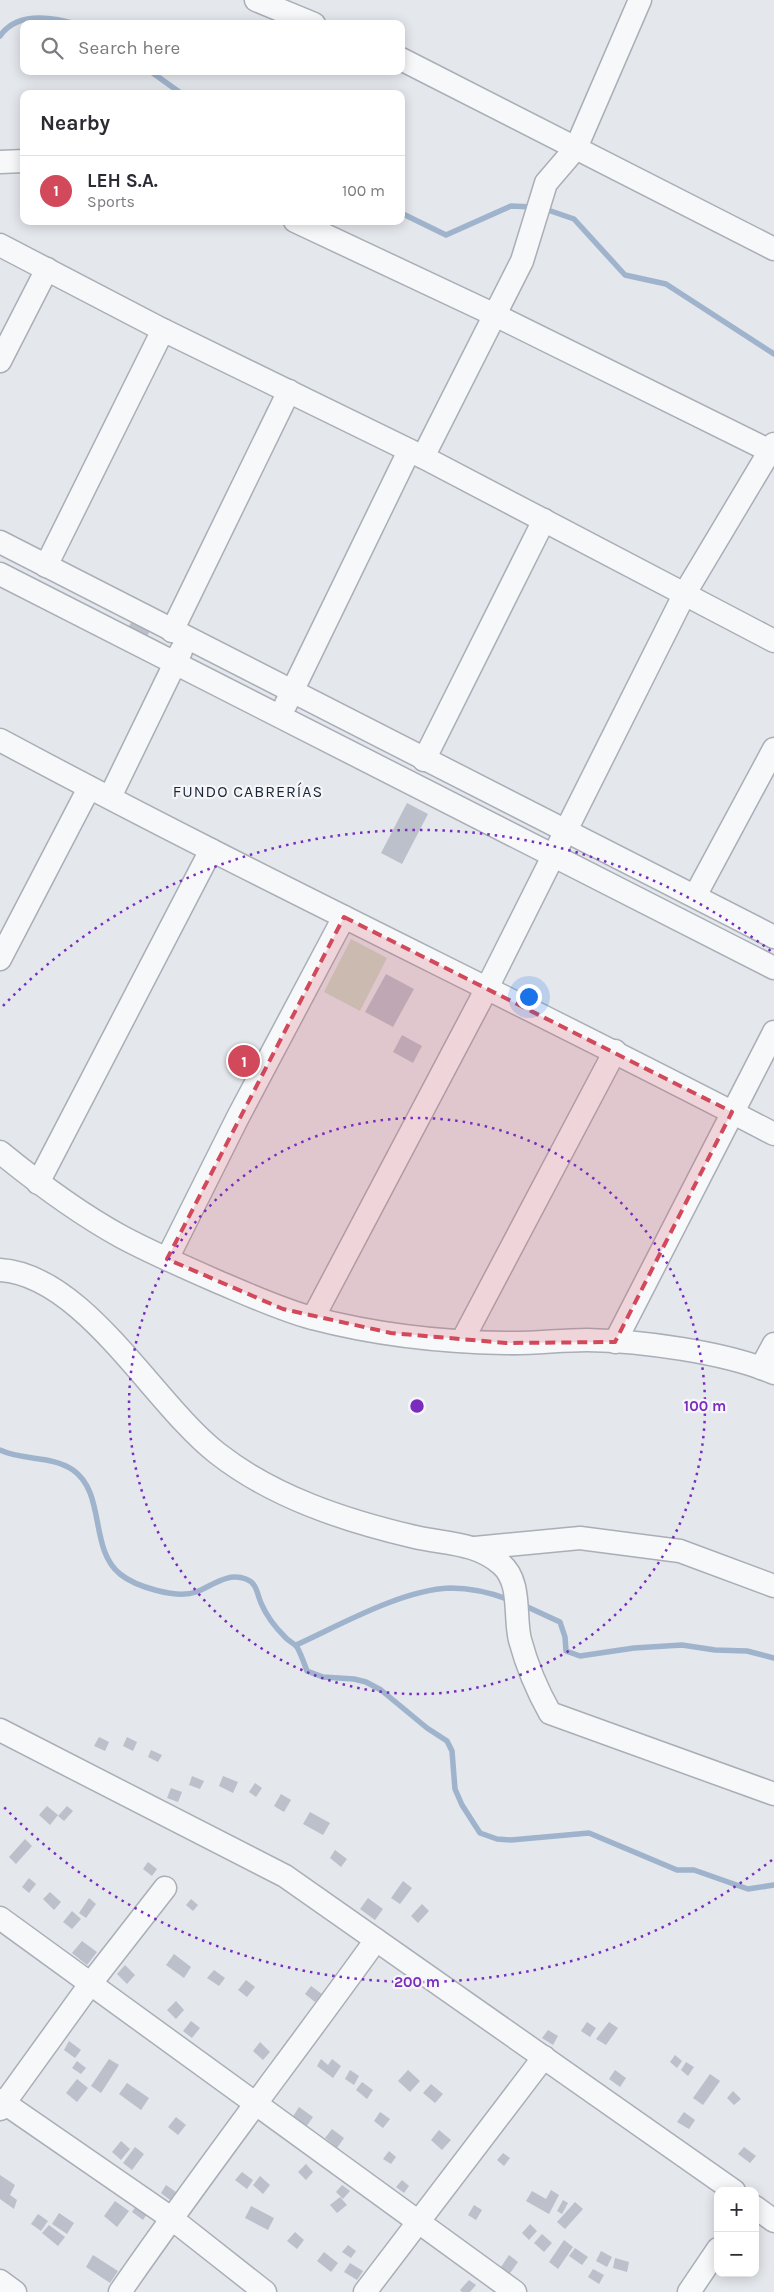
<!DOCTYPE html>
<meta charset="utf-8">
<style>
:root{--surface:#fff;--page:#f7f7f7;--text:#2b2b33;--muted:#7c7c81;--line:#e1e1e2;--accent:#d1495b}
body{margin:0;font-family:Karla,sans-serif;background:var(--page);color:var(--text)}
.controls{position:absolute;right:15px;bottom:15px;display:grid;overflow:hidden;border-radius:10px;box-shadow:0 2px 12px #0003}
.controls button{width:45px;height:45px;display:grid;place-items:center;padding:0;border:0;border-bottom:1px solid var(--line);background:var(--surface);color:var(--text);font:25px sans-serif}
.you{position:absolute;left:528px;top:996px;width:18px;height:18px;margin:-12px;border:4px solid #fff;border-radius:50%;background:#1a73e8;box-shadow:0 0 0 8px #1a73e833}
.badge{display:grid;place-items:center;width:32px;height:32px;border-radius:50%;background:var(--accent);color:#fff;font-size:16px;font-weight:700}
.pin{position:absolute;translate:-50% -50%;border:2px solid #fff;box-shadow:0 1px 5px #0006}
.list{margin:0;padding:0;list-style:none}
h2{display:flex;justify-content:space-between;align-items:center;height:65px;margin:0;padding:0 20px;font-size:21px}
h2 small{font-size:16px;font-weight:400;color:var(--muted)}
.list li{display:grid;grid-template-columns:32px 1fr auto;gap:15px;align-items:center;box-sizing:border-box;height:70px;padding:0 20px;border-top:1px solid var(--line)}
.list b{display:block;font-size:19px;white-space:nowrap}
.list p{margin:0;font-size:16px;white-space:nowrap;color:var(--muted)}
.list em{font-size:16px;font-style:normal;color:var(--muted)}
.icon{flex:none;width:28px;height:28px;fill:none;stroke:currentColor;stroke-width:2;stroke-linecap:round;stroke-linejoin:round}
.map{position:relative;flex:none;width:774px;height:2292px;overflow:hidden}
.search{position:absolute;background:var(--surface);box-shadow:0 2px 12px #0003;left:20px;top:20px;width:385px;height:55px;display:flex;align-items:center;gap:12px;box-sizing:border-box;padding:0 18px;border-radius:10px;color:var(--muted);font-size:19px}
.panel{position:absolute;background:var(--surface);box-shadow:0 2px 12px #0003;left:20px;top:90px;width:385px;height:135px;border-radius:10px}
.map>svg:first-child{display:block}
</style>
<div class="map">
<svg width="774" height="2292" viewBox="0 0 774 2292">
<rect width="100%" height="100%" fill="#e4e7ec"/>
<polygon fill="#c9d6c5" points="351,939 387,958 360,1011 324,992"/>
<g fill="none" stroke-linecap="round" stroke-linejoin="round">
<g stroke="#9fb4cc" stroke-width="5.5">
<path d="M0,36C17,11 52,17 76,24"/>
<polyline points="150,71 182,94"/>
<polyline points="542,208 574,219 625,275 666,284 774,354"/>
<polyline points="401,213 446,235 511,206 533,207"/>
<path d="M0,1450C22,1461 51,1455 73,1470C106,1493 89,1549 120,1574C136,1587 177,1599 196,1592C212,1586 227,1572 246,1579C257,1583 257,1594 261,1603C266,1615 276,1628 285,1637C288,1641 294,1643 297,1647C301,1654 304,1663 307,1671L323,1677L354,1679L366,1682L381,1690L427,1728L447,1741L452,1751L455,1789L462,1805L480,1833L497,1839L511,1840L589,1833L677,1870H694L748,1889L774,1885"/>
<polyline points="521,1604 560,1622 565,1637 566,1651 580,1656 634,1648 682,1645 715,1650 747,1651 774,1658"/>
<path d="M296,1645C340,1625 401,1590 450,1588C470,1588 492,1593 510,1600"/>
</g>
</g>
<g fill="#bbc0ca">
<polygon points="132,621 150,631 146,638 128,628"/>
<polygon points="407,803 428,814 402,864 381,853"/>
<polygon points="386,974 414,989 393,1027 365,1012"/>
<polygon points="402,1035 422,1046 413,1063 393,1052"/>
<polygon points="99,1737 109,1742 105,1751 94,1746"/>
<polygon points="127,1737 137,1742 133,1751 123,1746"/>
<polygon points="151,1750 162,1755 158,1762 148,1757"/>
<polygon points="192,1776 204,1781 200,1789 189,1785"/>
<polygon points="223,1776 238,1782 233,1793 219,1786"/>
<polygon points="255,1783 262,1788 256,1797 249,1792"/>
<polygon points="171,1788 182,1792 178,1802 167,1798"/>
<polygon points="281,1794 291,1800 284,1812 274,1806"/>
<polygon points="47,1806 58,1815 50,1825 39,1815"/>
<polygon points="67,1806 73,1811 64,1821 58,1816"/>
<polygon points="310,1812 330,1823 323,1835 303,1824"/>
<polygon points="25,1839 32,1846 16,1864 9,1857"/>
<polygon points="335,1850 347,1859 341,1867 330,1858"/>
<polygon points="148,1862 157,1869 152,1876 143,1869"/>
<polygon points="29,1878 36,1884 29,1893 22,1887"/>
<polygon points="403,1881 412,1888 400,1904 391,1898"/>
<polygon points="50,1892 61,1902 54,1910 43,1899"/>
<polygon points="89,1898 96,1904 86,1918 79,1913"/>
<polygon points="368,1898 383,1909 375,1920 360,1909"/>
<polygon points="191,1899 198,1905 193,1911 186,1905"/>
<polygon points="422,1904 429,1911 418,1923 411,1916"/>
<polygon points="72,1911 81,1919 72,1929 63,1922"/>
<polygon points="82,1941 97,1952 87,1965 72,1953"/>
<polygon points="174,1954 191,1967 184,1978 166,1965"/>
<polygon points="125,1965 135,1975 127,1984 117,1974"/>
<polygon points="214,1970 225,1978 219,1986 207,1978"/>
<polygon points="246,1980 255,1987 247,1997 238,1990"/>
<polygon points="311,1986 322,1994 315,2002 305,1994"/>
<polygon points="176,2001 184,2010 176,2019 167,2010"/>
<polygon points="191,2021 200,2028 192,2038 183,2031"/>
<polygon points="587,2022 596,2028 590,2037 581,2031"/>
<polygon points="609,2022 618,2028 606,2045 596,2039"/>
<polygon points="548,2030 558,2036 553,2045 542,2038"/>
<polygon points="69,2041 81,2050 75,2058 64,2050"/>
<polygon points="260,2042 270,2052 263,2060 253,2051"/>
<polygon points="675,2055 682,2061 677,2068 670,2062"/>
<polygon points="109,2059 119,2065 101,2093 91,2086"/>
<polygon points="321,2059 328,2065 332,2059 341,2066 333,2078 317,2066"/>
<polygon points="77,2061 86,2068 81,2074 72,2068"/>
<polygon points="686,2062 694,2067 688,2076 681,2070"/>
<polygon points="350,2070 359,2076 354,2085 345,2079"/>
<polygon points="408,2070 420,2081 410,2092 398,2081"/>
<polygon points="615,2070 626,2078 620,2087 609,2079"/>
<polygon points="710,2074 720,2081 703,2105 693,2098"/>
<polygon points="77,2079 88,2088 77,2102 66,2093"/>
<polygon points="362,2082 373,2090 367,2099 356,2090"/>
<polygon points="127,2083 149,2098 141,2110 119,2094"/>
<polygon points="431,2084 443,2094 435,2103 423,2093"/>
<polygon points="733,2091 741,2099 734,2105 727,2098"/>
<polygon points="299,2107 313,2117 306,2127 292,2118"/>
<polygon points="380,2112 390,2119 383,2128 374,2121"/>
<polygon points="684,2112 695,2120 689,2129 677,2122"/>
<polygon points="176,2117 186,2125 178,2135 168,2127"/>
<polygon points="332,2129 344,2138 337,2148 325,2138"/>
<polygon points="439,2130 451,2140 442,2150 431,2140"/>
<polygon points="121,2141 130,2149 121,2160 112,2152"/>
<polygon points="135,2147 144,2154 132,2170 123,2163"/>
<polygon points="744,2147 756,2156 750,2163 738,2154"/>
<polygon points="389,2151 396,2157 391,2164 383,2159"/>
<polygon points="503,2153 510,2158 504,2166 497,2160"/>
<polygon points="306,2164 313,2172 306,2180 298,2172"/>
<polygon points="242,2172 253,2180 247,2189 235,2180"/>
<polygon points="0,2175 15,2185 10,2195 17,2200 14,2209 0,2199"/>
<polygon points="260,2176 270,2185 263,2194 253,2185"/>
<polygon points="402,2180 409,2186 404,2193 396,2187"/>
<polygon points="166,2185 176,2192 170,2200 161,2193"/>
<polygon points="342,2185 350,2191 343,2199 336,2192"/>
<polygon points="551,2190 559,2195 549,2214 526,2201 532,2191 546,2199"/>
<polygon points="340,2197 347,2205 337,2213 330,2205"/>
<polygon points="563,2200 568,2203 562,2214 557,2211"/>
<polygon points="115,2201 129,2211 117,2227 104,2216"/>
<polygon points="575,2202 583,2209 565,2229 557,2222"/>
<polygon points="138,2203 149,2211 143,2220 132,2212"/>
<polygon points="474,2205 482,2210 476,2220 468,2215"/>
<polygon points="251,2206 274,2218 268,2230 245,2218"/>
<polygon points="59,2213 74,2223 67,2234 52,2224"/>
<polygon points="38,2214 48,2221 41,2231 31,2224"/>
<polygon points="530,2224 537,2231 529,2240 522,2233"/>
<polygon points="49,2225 65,2237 58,2246 42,2233"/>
<polygon points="295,2232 304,2240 297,2249 287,2241"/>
<polygon points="542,2234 552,2243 544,2252 534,2243"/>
<polygon points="564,2240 573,2247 558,2269 549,2262"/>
<polygon points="348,2245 356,2251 351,2258 342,2252"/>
<polygon points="575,2248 588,2257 582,2265 569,2256"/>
<polygon points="601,2251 612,2257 607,2267 596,2261"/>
<polygon points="324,2252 338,2263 331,2272 317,2261"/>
<polygon points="93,2255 118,2271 110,2283 86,2267"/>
<polygon points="509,2255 518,2262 508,2276 499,2270"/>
<polygon points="615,2258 629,2262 627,2272 613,2268"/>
<polygon points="350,2263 363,2271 357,2280 344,2272"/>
<polygon points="593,2269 604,2275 599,2284 588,2277"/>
<polygon points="469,2280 476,2285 470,2292 462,2292 460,2290"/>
</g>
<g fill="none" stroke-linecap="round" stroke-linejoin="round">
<g stroke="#a9aeb7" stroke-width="25">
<g id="minor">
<polyline points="256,0 314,24"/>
<polyline points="401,59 774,249"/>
<polyline points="0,162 24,161"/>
<polyline points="295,221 495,315 770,451"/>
<polyline points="0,245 163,330 423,457 774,641"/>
<polyline points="0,361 47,269"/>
<polyline points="423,457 522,261 546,183 576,148 640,0"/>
<polyline points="0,542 774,937"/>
<polyline points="46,566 163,330"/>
<polyline points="0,574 774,968"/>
<polyline points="172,631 289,391"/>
<polyline points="286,704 409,451"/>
<path d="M0,740C255,877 517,1000 774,1134"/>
<polyline points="424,760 544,520"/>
<polyline points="110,797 181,651"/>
<polyline points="695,896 774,749"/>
<polyline points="0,959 89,788"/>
<path d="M0,1152C38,1183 78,1213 122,1237C152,1253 184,1267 216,1281C247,1294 279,1309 312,1318C373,1334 441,1342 505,1343C532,1344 560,1340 587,1340C641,1341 725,1352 774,1373"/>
<polyline points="38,1183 211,850"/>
<polyline points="167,1259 238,1117 344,917"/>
<path d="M0,1270C84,1275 153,1403 217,1453C273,1497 346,1521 415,1537C445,1544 476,1542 501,1564C522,1582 514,1616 520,1640C527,1666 537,1690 550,1713L774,1794"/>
<polyline points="313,1318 487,988 685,593 774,444"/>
<polyline points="462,1341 615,1051"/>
<polyline points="615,1342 774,1032"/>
<polyline points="761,1368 774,1344"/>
<polyline points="475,1548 580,1538 680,1551 774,1586"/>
<polyline points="0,1730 285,1876 734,2191"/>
<polyline points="0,1918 515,2292"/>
<polyline points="0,2100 171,2218 265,2292"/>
<polyline points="0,2109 91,1983 165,1888"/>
<polyline points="755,2207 774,2221"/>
<polyline points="0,2281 15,2292"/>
<path d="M120,2292C202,2173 291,2058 376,1940"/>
<polyline points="365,2292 544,2057"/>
<polyline points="689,2292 718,2249"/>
</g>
</g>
<use href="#minor" stroke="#f7f8fa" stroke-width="22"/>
</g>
<path fill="#d1495b" fill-opacity="0.2" stroke="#d1495b" stroke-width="4" stroke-dasharray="10 6" stroke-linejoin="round" d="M344,917L732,1112L615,1342L506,1343L391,1333L283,1309L167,1259Z"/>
<g fill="none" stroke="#7b2cbf" stroke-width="2.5" stroke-dasharray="2.5 5">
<circle cx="417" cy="1406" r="288"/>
<path d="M772 1860A576 576 0 0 1 3 1806M3 1006A576 576 0 0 1 772 952"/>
</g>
<g text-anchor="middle" stroke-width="4.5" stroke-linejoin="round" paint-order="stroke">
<g font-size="16" letter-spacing="1" fill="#1d2536" stroke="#f4f6f9">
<text x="248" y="797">FUNDO CABRERÍAS</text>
</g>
</g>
<circle cx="417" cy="1406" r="8" fill="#7b2cbf" stroke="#f4f6f9" stroke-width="2.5"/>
<g font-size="15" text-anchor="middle" font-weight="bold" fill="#7b2cbf" stroke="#f4f6f9" stroke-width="4.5" stroke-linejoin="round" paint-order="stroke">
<text x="705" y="1411">100 m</text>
<text x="417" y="1987">200 m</text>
</g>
</svg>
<div class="controls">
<button>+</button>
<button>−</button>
</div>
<div class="you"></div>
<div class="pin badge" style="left:244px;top:1061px">1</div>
<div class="search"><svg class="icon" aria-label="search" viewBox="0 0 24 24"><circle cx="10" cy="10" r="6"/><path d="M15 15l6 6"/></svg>Search here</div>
<section class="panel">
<h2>Nearby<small></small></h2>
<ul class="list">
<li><span class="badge">1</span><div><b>LEH S.A.</b><p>Sports</p></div><em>100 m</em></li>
</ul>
</section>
</div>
